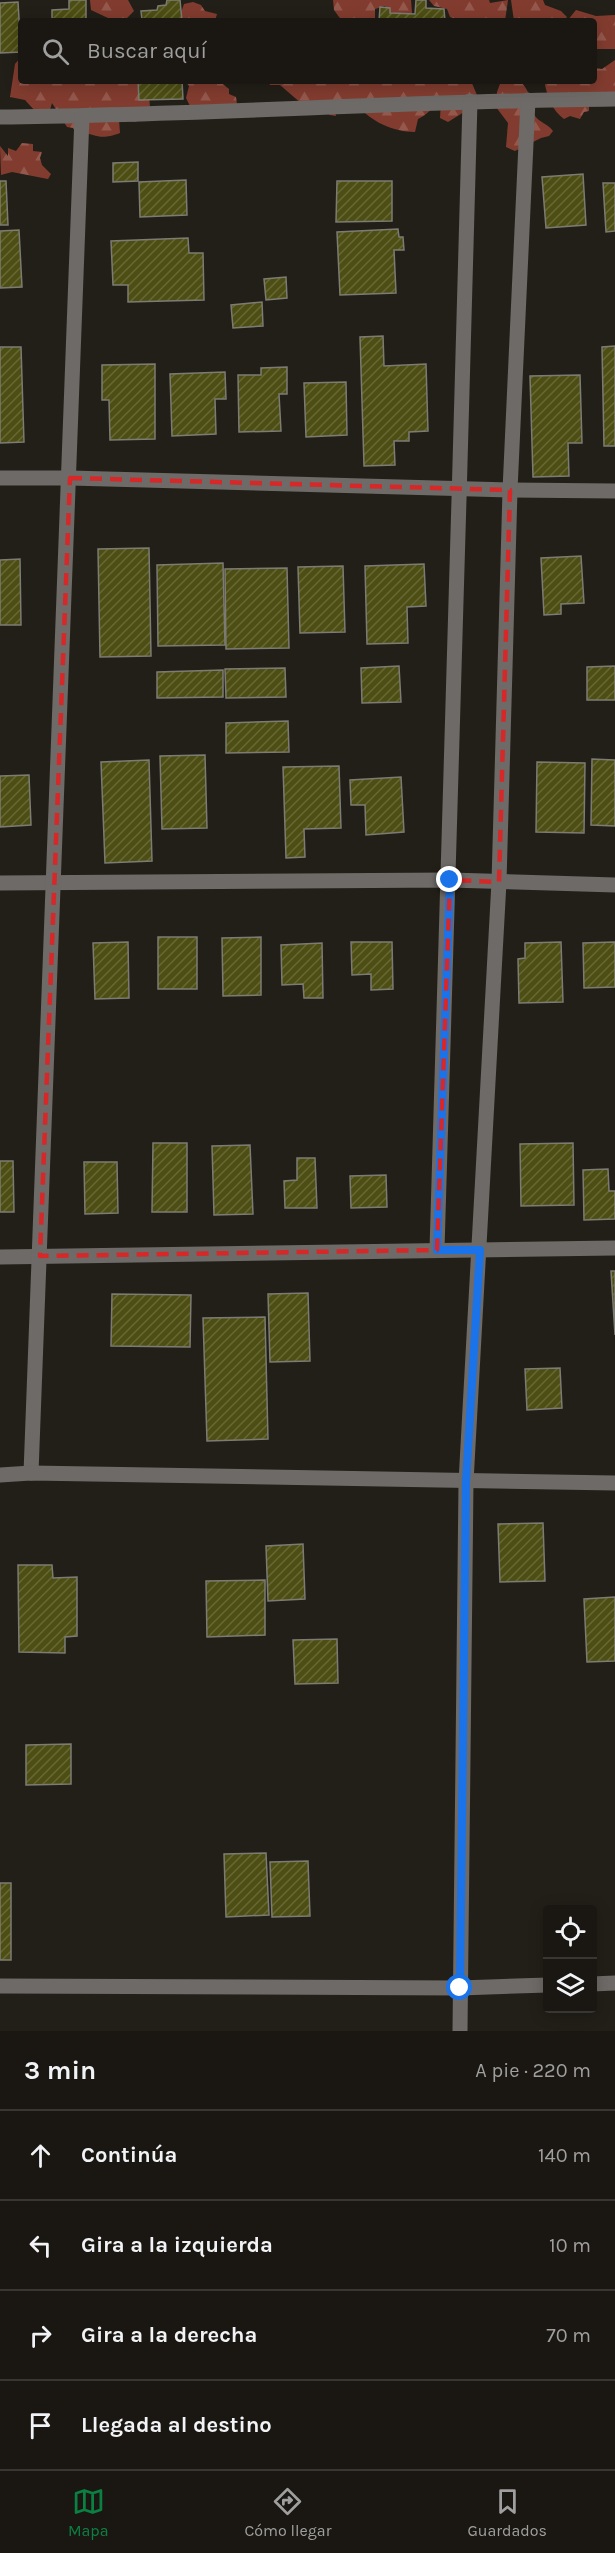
<!DOCTYPE html>
<html lang="es">
<meta charset="utf-8">
<style>
:root{--surface:#1a1712;--page:#23201b;--text:#f1f3f6;--muted:#9f9f9f;--line:#383632;--accent:#0b8043}
body{margin:0;font-family:Karla,sans-serif;background:var(--page);color:var(--text)}
.controls{position:absolute;right:18px;bottom:18px;display:grid;overflow:hidden;border-radius:6px;box-shadow:0 3px 15px #0003}
.controls button{width:54px;height:54px;display:grid;place-items:center;padding:0;border:0;border-bottom:2px solid var(--line);background:var(--surface);color:var(--text);font:30px sans-serif}
.stop{position:absolute;width:18px;height:18px;margin:-14px;border:4px solid #1a73e8;border-radius:50%;background:#fff}
.stop.end{background:#1a73e8;border-color:#fff;box-shadow:0 2px 6px #0008}
.list{margin:0;padding:0;list-style:none}
h2{display:flex;justify-content:space-between;align-items:center;height:78px;margin:0;padding:0 24px;font-size:26px}
h2 small{font-size:20px;font-weight:400;color:var(--muted)}
.list li{display:grid;grid-template-columns:39px 1fr auto;gap:18px;align-items:center;box-sizing:border-box;height:90px;padding:0 24px;border-top:2px solid var(--line)}
.list b{display:block;font-size:22px;white-space:nowrap}
.list em{font-size:20px;font-style:normal;color:var(--muted)}
.icon{flex:none;width:33px;height:33px;fill:none;stroke:currentColor;stroke-width:2;stroke-linecap:round;stroke-linejoin:round}
.map{position:relative;flex:none;width:615px;height:2031px;overflow:hidden}
.search{position:absolute;background:var(--surface);box-shadow:0 3px 15px #0003;left:18px;right:18px;top:18px;height:66px;display:flex;align-items:center;gap:15px;box-sizing:border-box;padding:0 21px;border-radius:6px;color:var(--muted);font-size:22px}
.sheet{height:438px;background:var(--surface)}
nav{display:flex;justify-content:space-around;align-items:center;box-sizing:border-box;height:84px;border-top:2px solid var(--line);background:var(--surface);font-size:16px;color:var(--muted)}
nav a{display:grid;justify-items:center;gap:3px}
nav .on{color:var(--accent)}
.map>svg:first-child{display:block}
</style>
<div class="map">
<svg width="615" height="2031" viewBox="0 0 615 2031">
<defs>
<pattern id="forest-firs" width="22" height="20" patternUnits="userSpaceOnUse" patternTransform="scale(1.5)"><rect width="22" height="20" fill="#823c2f"/><path d="M5 1l3.5 6h-7zM16 11l3.5 6h-7z" fill="#94584d"/></pattern>
<pattern id="building-hatch" width="6" height="6" patternUnits="userSpaceOnUse" patternTransform="scale(1.5)"><rect width="6" height="6" fill="#4d4e13"/><path d="M-1 1l2-2M0 6l6-6M5 7l2-2" fill="none" stroke="#676835"/></pattern>
</defs>
<rect width="100%" height="100%" fill="#221f18"/>
<g fill="url(#forest-firs)">
<polygon points="90,0 128,0 134,11 124,21 105,21 108,18 91,10"/>
<polygon points="333,0 411,0 412,13 390,13 385,6 375,9 375,21 342,21 334,10"/>
<polygon points="429,0 489,0 490,3 508,0 505,21 460,21 450,17 447,9 434,6"/>
<polygon points="511,0 543,0 545,5 561,11 567,17 564,21 514,21"/>
<polygon points="193,2 201,5 205,11 217,14 215,21 178,21 184,4"/>
<polygon points="576,10 596,16 615,15 615,49 594,49 594,21 567,21"/>
<path d="M21,57V81H148L150,108L136,122L119,120L120,133C96,142 98,132 76,133L73,128L67,127L52,103L50,110L36,112L25,100L10,97L15,64Z"/>
<path d="M615,60V103L589,106V111L584,112L580,119L570,116L564,119C552,110 548,98 545,85L547,81H594V68L602,69Z"/>
<polygon points="185,81 219,81 229,89 229,94 236,97 237,104 191,108 186,98 189,86"/>
<path d="M268,81H471L480,102L448,122L440,118L441,103C432,107 427,115 418,119L415,132C394,132 369,121 358,105L334,106L336,116L330,115L320,108L309,110L280,85H270Z"/>
<path d="M501,81H520C535,96 526,104 535,116C539,122 548,124 553,131L549,136L541,138L515,151L506,147L508,123L496,107L497,92Z"/>
<polygon points="22,143 33,144 33,151 42,152 40,158 42,165 51,174 48,179 12,172 1,175 0,146 8,156 8,148 16,151"/>
</g>
<g fill="url(#building-hatch)" stroke="#7c7c74" stroke-width="1.5">
<polygon points="69,0 86,0 86,21 52,21 52,10 69,9"/>
<polygon points="167,0 180,0 182,21 127,21 142,20 141,11 157,10 158,6 166,5"/>
<polygon points="416,0 426,0 426,8 444,9 445,21 379,21 380,7 390,8 390,13 415,14"/>
<polygon points="18,2 21,52 0,53 0,3"/>
<polygon points="138,81 182,81 183,99 139,100"/>
<polygon points="138,162 138,181 113,182 113,163"/>
<polygon points="583,174 586,225 546,228 542,177"/>
<polygon points="186,180 187,215 140,217 139,182"/>
<polygon points="0,181 6,181 8,225 0,225"/>
<polygon points="337,181 392,181 392,221 336,222"/>
<polygon points="603,183 615,183 615,231 606,232"/>
<polygon points="398,229 399,237 403,237 404,250 394,250 396,293 340,295 337,232"/>
<polygon points="19,230 22,287 0,288 0,231"/>
<polygon points="188,238 189,253 203,253 204,300 128,302 128,285 113,285 111,241"/>
<polygon points="286,277 287,298 266,300 264,279"/>
<polygon points="262,302 263,326 233,328 231,305"/>
<polygon points="383,336 384,366 426,364 428,431 409,432 409,441 394,441 395,465 364,466 360,337"/>
<polygon points="615,346 615,446 604,446 602,347"/>
<polygon points="0,347 21,347 24,442 0,443"/>
<polygon points="155,364 155,439 110,440 109,400 102,400 102,365"/>
<polygon points="287,367 287,394 279,394 281,431 239,432 238,375 261,375 261,368"/>
<polygon points="225,372 226,399 215,399 216,434 172,436 170,374"/>
<polygon points="580,375 582,443 568,443 569,476 533,477 530,376"/>
<polygon points="346,382 347,435 306,437 304,383"/>
<polygon points="149,548 151,656 100,657 98,549"/>
<polygon points="581,556 584,603 561,604 561,614 544,615 541,558"/>
<polygon points="20,559 21,625 0,625 0,560"/>
<polygon points="223,563 225,645 158,646 157,565"/>
<polygon points="424,564 426,606 407,607 408,643 367,644 365,566"/>
<polygon points="343,566 345,632 300,633 298,567"/>
<polygon points="287,568 289,648 226,649 225,569"/>
<polygon points="399,666 401,702 362,703 361,668"/>
<polygon points="615,666 615,700 587,700 587,667"/>
<polygon points="285,668 286,697 226,698 225,669"/>
<polygon points="223,670 223,697 157,698 157,672"/>
<polygon points="288,721 289,752 226,753 226,723"/>
<polygon points="205,755 207,828 162,829 160,756"/>
<polygon points="592,759 615,760 615,826 591,825"/>
<polygon points="149,760 152,861 105,863 101,762"/>
<polygon points="537,762 585,763 584,833 536,832"/>
<polygon points="339,766 341,828 304,829 305,857 286,858 283,767"/>
<polygon points="29,775 31,825 0,827 0,776"/>
<polygon points="401,777 404,832 366,835 365,805 351,805 350,780"/>
<rect x="158" y="937" width="39" height="52"/>
<polygon points="261,937 261,995 223,996 222,938"/>
<polygon points="128,942 129,998 95,999 93,943"/>
<polygon points="351,942 392,942 393,989 371,990 371,974 352,975"/>
<polygon points="561,942 563,1002 519,1003 518,959 525,958 525,943"/>
<polygon points="615,942 615,987 584,988 583,943"/>
<polygon points="322,943 323,998 304,998 303,984 282,985 281,945"/>
<polygon points="153,1143 187,1143 187,1212 152,1212"/>
<polygon points="573,1143 574,1205 521,1206 520,1144"/>
<polygon points="250,1145 253,1214 214,1215 212,1146"/>
<polygon points="297,1158 315,1158 317,1208 285,1208 284,1181 297,1180"/>
<polygon points="0,1161 13,1161 14,1212 0,1212"/>
<polygon points="84,1162 117,1162 118,1213 85,1214"/>
<polygon points="608,1169 609,1191 615,1191 615,1219 584,1220 583,1170"/>
<polygon points="386,1175 387,1207 351,1208 350,1176"/>
<polygon points="611,1271 615,1271 615,1335"/>
<polygon points="308,1293 310,1361 270,1362 268,1294"/>
<polygon points="112,1294 191,1295 190,1347 111,1346"/>
<polygon points="265,1317 268,1439 207,1441 203,1318"/>
<polygon points="560,1368 562,1408 527,1410 525,1369"/>
<polygon points="543,1523 545,1581 500,1582 498,1524"/>
<polygon points="303,1544 305,1599 268,1601 266,1546"/>
<polygon points="18,1565 52,1565 53,1578 77,1577 77,1636 65,1637 65,1653 19,1652"/>
<polygon points="265,1580 265,1635 207,1637 206,1581"/>
<polygon points="615,1597 615,1661 587,1662 584,1599"/>
<polygon points="337,1639 338,1683 295,1684 293,1640"/>
<polygon points="71,1744 71,1784 26,1785 26,1745"/>
<polygon points="266,1853 269,1915 226,1917 224,1854"/>
<polygon points="308,1861 310,1916 272,1917 270,1862"/>
<rect x="0" y="1883" width="11" height="77"/>
</g>
<g fill="none" stroke-linecap="round" stroke-linejoin="round">
<g stroke="#6d6a67" stroke-width="15">
<path d="M0,117C205,115 410,101 615,99"/>
<polyline points="0,478 70,478 510,490 615,491"/>
<polyline points="0,883 450,880 615,885"/>
<path d="M437,1250C450,867 459,484 470,101"/>
<polyline points="0,1257 615,1248"/>
<polyline points="31,1473 82,116"/>
<polyline points="0,1475 31,1473 615,1483"/>
<polyline points="592,1984 615,1983"/>
<polyline points="0,1986 460,1988 548,1985"/>
<polyline points="460,2031 466,1482 499,882 510,490 528,100"/>
</g>
</g>
<g fill="none" stroke-linecap="round" stroke-linejoin="round">
<polyline stroke="#1a73e8" stroke-width="8" points="450,880 437,1250 480,1250 466,1482 460,1988"/>
</g>
<path fill="none" stroke="#d62828" stroke-width="4.5" stroke-dasharray="12 8" stroke-linejoin="round" d="M70,478L510,490L499,882L450,880L437,1250L40,1256Z"/>
</svg>
<div class="controls">
<button><svg class="icon" aria-label="locate" viewBox="0 0 24 24"><circle cx="12" cy="12" r="6"/><path d="M12 2v4M12 18v4M2 12h4M18 12h4"/></svg></button>
<button><svg class="icon" aria-label="layers" viewBox="0 0 24 24"><path d="M12 4l9 5-9 5-9-5zM3 14l9 5 9-5"/></svg></button>
</div>
<div class="stop" style="left:460px;top:1988px"></div>
<div class="stop end" style="left:450px;top:880px"></div>
<div class="search"><svg class="icon" aria-label="search" viewBox="0 0 24 24"><circle cx="10" cy="10" r="6"/><path d="M15 15l6 6"/></svg>Buscar aquí</div>
</div>
<section class="sheet">
<h2>3 min<small>A pie · 220 m</small></h2>
<ul class="list">
<li><svg class="icon" aria-label="ahead" viewBox="0 0 24 24"><path d="M12 20V5M6 11l6-6 6 6"/></svg><div><b>Continúa</b></div><em>140 m</em></li>
<li><svg class="icon" aria-label="left" viewBox="0 0 24 24"><path d="M17 20v-9H6M10 6l-5 5 5 5"/></svg><div><b>Gira a la izquierda</b></div><em>10 m</em></li>
<li><svg class="icon" aria-label="right" viewBox="0 0 24 24"><path d="M7 20v-9h11M14 6l5 5-5 5"/></svg><div><b>Gira a la derecha</b></div><em>70 m</em></li>
<li><svg class="icon" aria-label="arrive" viewBox="0 0 24 24"><path d="M6 21V4h12l-3 4 3 4H6"/></svg><div><b>Llegada al destino</b></div></li>
</ul>
</section>
<nav>
<a class="on"><svg class="icon" aria-label="map" viewBox="0 0 24 24"><path d="M3 6l6-2 6 2 6-2v14l-6 2-6-2-6 2zM9 4v14M15 6v14"/></svg>Mapa</a>
<a><svg class="icon" aria-label="directions" viewBox="0 0 24 24"><path d="M12 3l9 9-9 9-9-9zM9 14v-3h6M13 9l2 2-2 2"/></svg>Cómo llegar</a>
<a><svg class="icon" aria-label="saved" viewBox="0 0 24 24"><path d="M7 4h10v16l-5-4-5 4z"/></svg>Guardados</a>
</nav>
